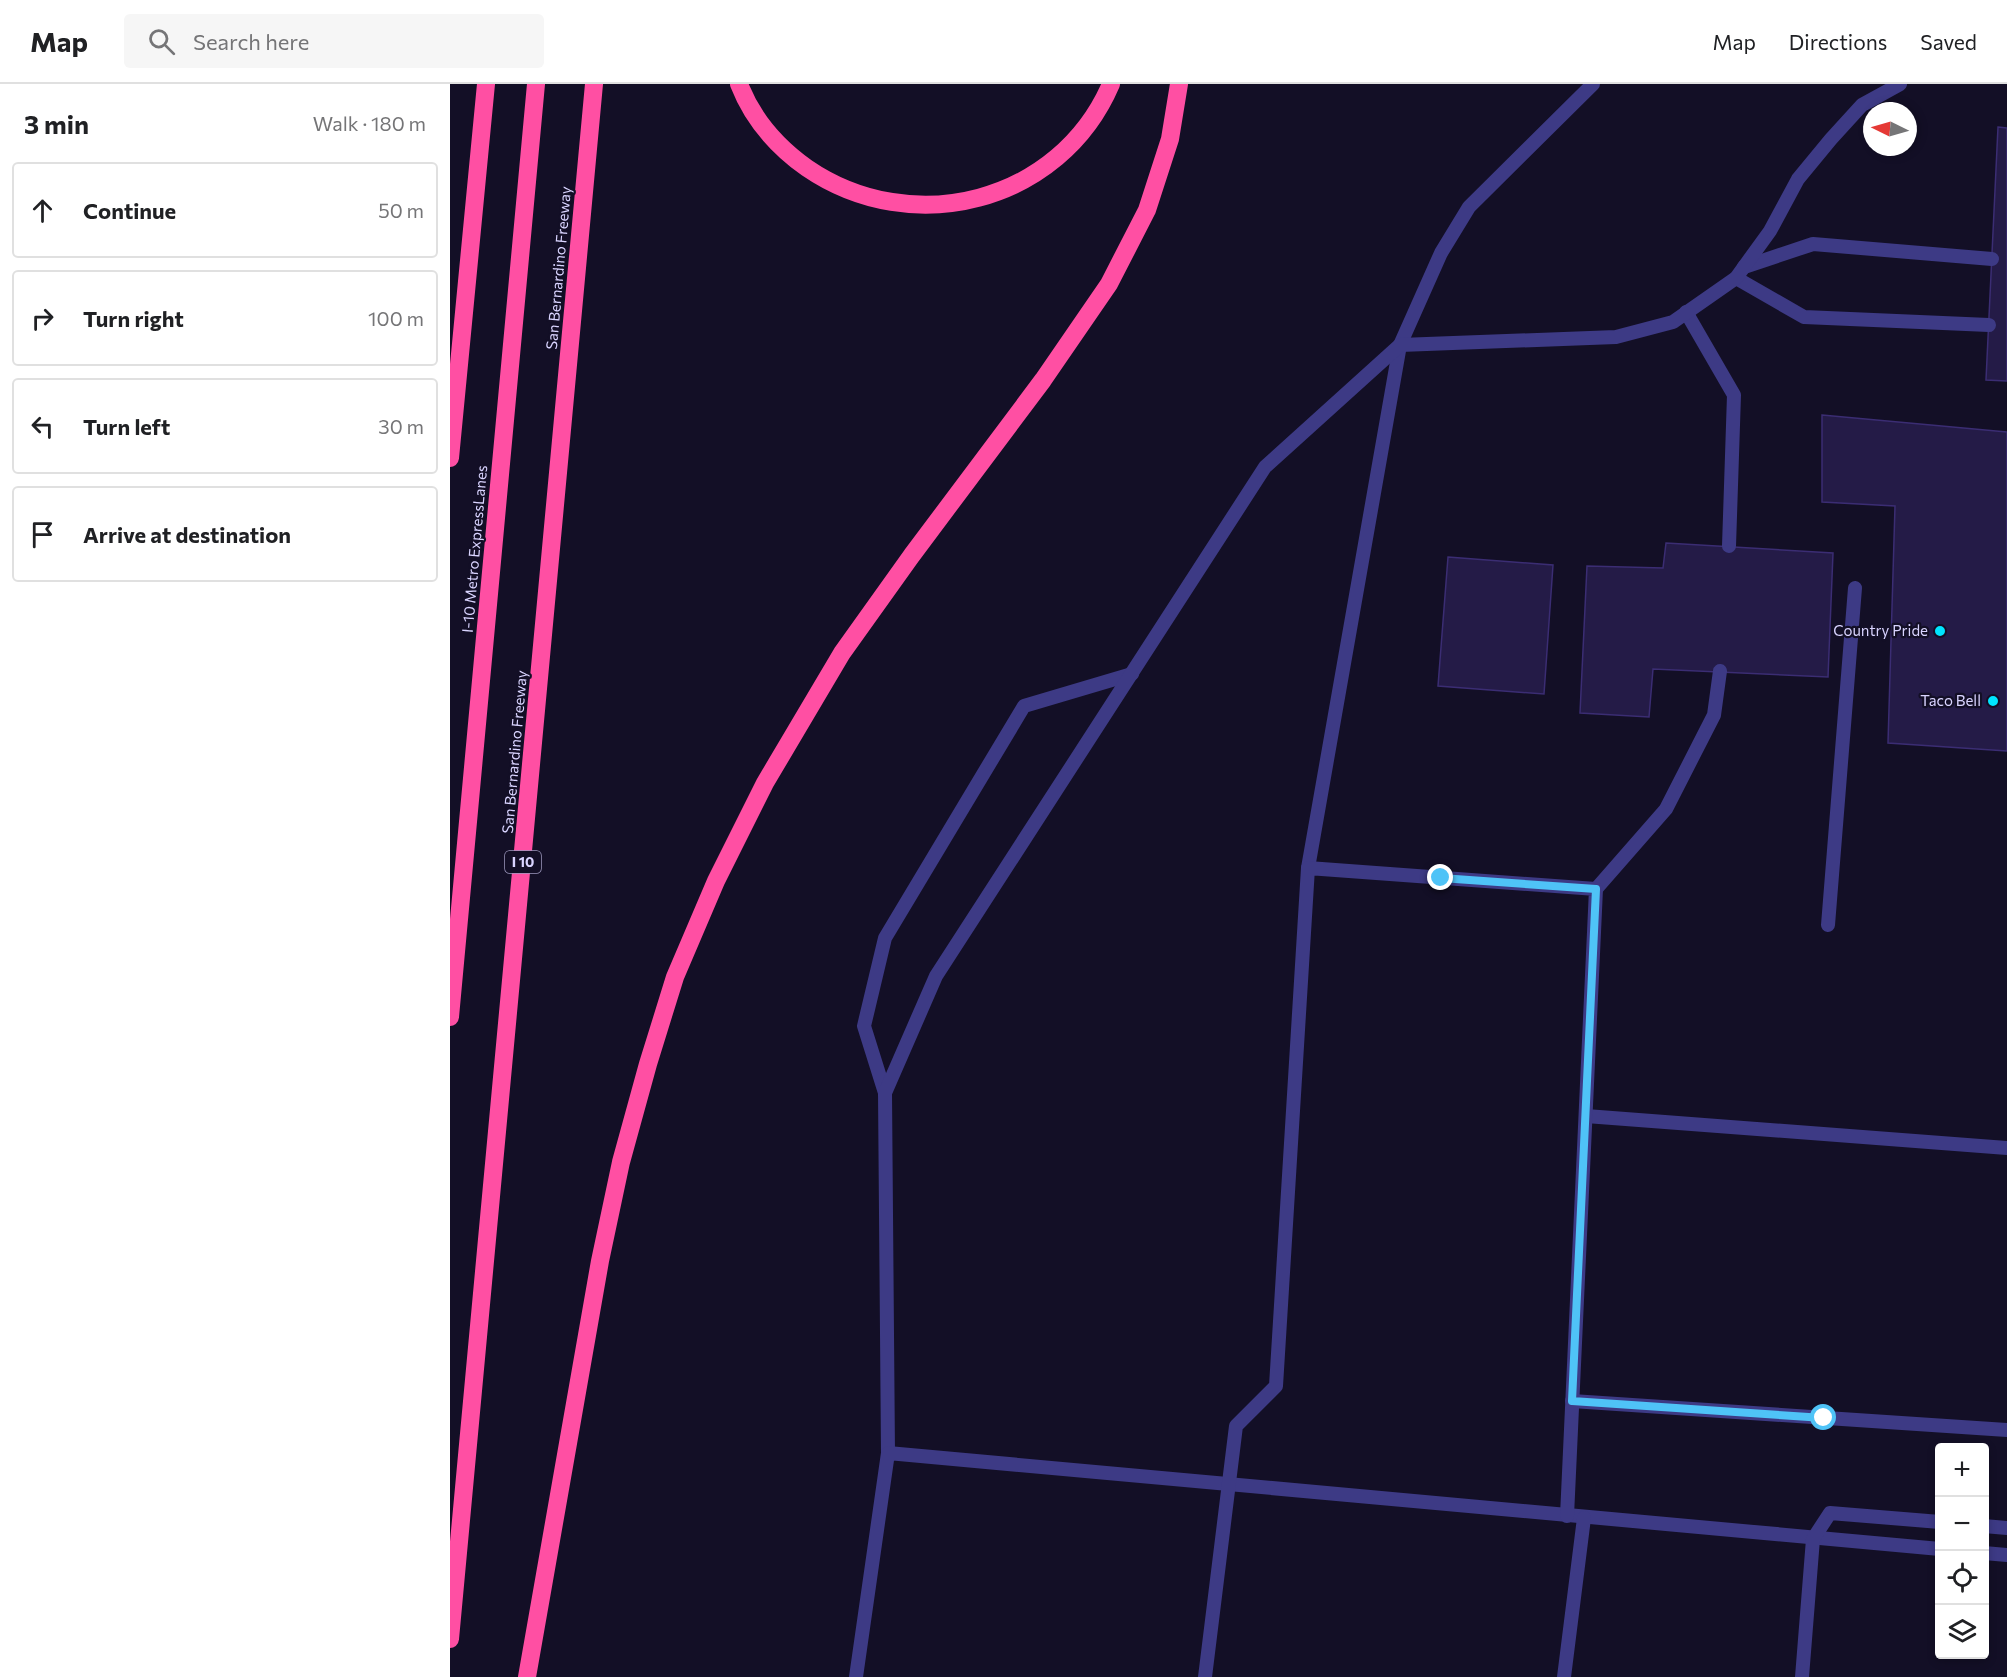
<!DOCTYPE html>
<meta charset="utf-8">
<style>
:root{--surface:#fff;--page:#f6f6f6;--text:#202124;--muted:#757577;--line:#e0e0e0}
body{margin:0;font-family:Commissioner,sans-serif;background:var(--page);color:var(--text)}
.controls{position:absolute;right:18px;bottom:18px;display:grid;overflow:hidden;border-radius:6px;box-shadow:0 3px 9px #0003}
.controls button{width:54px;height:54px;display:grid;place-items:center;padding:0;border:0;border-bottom:2px solid var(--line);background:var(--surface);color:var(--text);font:30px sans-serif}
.compass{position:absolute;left:1413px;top:18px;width:54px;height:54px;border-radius:50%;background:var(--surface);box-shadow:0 3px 9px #0003;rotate:275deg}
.stop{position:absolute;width:18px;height:18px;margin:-14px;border:4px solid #4fc3f7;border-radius:50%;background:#fff}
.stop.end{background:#4fc3f7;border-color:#fff;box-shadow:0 2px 6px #0008}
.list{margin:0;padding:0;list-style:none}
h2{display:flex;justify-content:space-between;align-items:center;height:78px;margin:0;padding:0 24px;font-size:26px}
h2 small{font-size:20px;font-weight:400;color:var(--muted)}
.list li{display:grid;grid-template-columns:39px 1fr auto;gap:18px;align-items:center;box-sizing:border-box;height:96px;margin:0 12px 12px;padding:0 12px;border:2px solid var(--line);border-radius:6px}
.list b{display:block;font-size:22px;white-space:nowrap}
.list em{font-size:20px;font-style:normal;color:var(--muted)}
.icon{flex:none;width:33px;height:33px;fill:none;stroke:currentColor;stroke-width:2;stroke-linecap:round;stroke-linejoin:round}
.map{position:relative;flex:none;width:1557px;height:1593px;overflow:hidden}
header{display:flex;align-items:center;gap:36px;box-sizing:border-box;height:84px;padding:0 30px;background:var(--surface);border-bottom:2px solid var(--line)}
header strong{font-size:28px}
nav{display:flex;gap:33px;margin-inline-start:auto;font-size:21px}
.search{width:420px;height:54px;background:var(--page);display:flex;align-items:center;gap:15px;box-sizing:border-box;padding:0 21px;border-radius:6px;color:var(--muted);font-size:22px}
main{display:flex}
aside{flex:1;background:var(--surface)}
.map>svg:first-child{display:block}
</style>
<header>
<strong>Map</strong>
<div class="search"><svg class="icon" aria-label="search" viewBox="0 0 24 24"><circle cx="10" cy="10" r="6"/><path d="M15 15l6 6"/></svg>Search here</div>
<nav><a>Map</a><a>Directions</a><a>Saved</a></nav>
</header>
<main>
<aside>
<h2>3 min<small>Walk · 180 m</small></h2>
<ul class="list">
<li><svg class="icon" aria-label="ahead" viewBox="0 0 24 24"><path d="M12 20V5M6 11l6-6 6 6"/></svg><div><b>Continue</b></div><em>50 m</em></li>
<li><svg class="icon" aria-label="right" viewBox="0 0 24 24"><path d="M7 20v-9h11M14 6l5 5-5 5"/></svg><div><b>Turn right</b></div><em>100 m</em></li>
<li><svg class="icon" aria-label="left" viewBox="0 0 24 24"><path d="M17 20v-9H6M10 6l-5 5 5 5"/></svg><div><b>Turn left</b></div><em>30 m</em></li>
<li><svg class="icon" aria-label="arrive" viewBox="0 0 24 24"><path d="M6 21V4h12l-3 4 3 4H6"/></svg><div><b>Arrive at destination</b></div></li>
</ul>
</aside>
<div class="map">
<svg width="1557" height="1593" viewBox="0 0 1557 1593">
<rect width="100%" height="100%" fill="#130f26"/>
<g fill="#241b47" stroke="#3b2d73" stroke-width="1.5">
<polygon points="1548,43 1557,44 1557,297 1536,296"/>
<polygon points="1372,331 1557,348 1557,667 1438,659 1445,422 1372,418"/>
<polygon points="1216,459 1383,469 1378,593 1203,585 1199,633 1130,629 1137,482 1213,484"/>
<polygon points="998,473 1103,481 1094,610 988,602"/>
</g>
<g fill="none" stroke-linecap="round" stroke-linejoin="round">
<g stroke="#3d3a85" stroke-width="14">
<polyline points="1294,183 1363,160 1542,175"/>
<polyline points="1286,194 1354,233 1539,241"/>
<polyline points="1236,228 1284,311 1279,462"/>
<polyline points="858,784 950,261 991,169 1019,123 1143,0"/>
<polyline points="1146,805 1216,725 1264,631 1270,587"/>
<polyline points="1378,841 1405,504"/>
<polyline points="435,1009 414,942 435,854 574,622 682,590"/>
<polyline points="1136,1032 1557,1064"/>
<polyline points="1122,1317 1557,1346"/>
<polyline points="438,1369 435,1009 486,892 815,383 950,261 1166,253 1223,238 1286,194 1320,147 1348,95 1381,55 1412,21 1450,0"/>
<polyline points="1534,1442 1557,1444"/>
<polyline points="1534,1469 1557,1471"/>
<polyline points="406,1593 438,1369 1490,1465"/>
<polyline points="755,1593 786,1342 826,1302 858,784 1146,805 1117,1432"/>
<polyline points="1114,1593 1134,1434"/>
<polyline points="1352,1593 1363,1455 1380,1429 1490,1438"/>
</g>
<g stroke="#ff4fa3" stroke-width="18">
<path d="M289,0C303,36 326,62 357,84C462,156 610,119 661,0"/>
<polyline points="0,374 36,0"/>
<polyline points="0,933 86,0"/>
<polyline points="0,1555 144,0"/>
<polyline points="77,1593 150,1177 171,1078 198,980 225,893 266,797 315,699 392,569 462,471 593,296 659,200 697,126 720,55 729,0"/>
</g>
</g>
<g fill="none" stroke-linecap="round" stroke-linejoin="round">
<polyline stroke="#4fc3f7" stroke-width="8" points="991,794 1146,805 1122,1317 1374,1334"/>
</g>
<g fill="#00e5ff" stroke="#130f26" stroke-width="2">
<circle cx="1490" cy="547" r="6"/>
<circle cx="1543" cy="617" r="6"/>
</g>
<g text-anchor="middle" stroke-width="4.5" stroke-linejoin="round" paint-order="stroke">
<rect fill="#130f26" stroke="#9e99be" stroke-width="1.5" x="55" y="767" width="36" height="22" rx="4.5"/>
<g font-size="14" font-weight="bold" fill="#d9d4ff">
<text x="73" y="783">I 10</text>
</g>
<g font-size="15" fill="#d9d4ff" stroke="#130f26">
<text transform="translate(109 184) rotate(-85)" y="5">San Bernardino Freeway</text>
<text transform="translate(25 465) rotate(-85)" y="5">I-10 Metro ExpressLanes</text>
<text transform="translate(65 668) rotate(-85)" y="5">San Bernardino Freeway</text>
</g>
<g font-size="15" fill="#d9d4ff" stroke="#130f26" text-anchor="end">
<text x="1478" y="552">Country Pride</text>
<text x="1531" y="622">Taco Bell</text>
</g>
</g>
</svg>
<div class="controls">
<button>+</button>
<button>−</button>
<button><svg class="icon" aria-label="locate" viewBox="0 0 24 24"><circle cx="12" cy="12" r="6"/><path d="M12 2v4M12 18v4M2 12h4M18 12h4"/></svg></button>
<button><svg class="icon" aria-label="layers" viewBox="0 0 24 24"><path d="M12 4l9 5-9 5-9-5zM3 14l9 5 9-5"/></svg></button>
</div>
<svg class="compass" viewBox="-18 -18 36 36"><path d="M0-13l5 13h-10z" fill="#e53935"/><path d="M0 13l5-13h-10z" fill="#757577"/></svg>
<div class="stop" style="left:1374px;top:1334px"></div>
<div class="stop end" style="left:991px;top:794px"></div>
</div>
</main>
